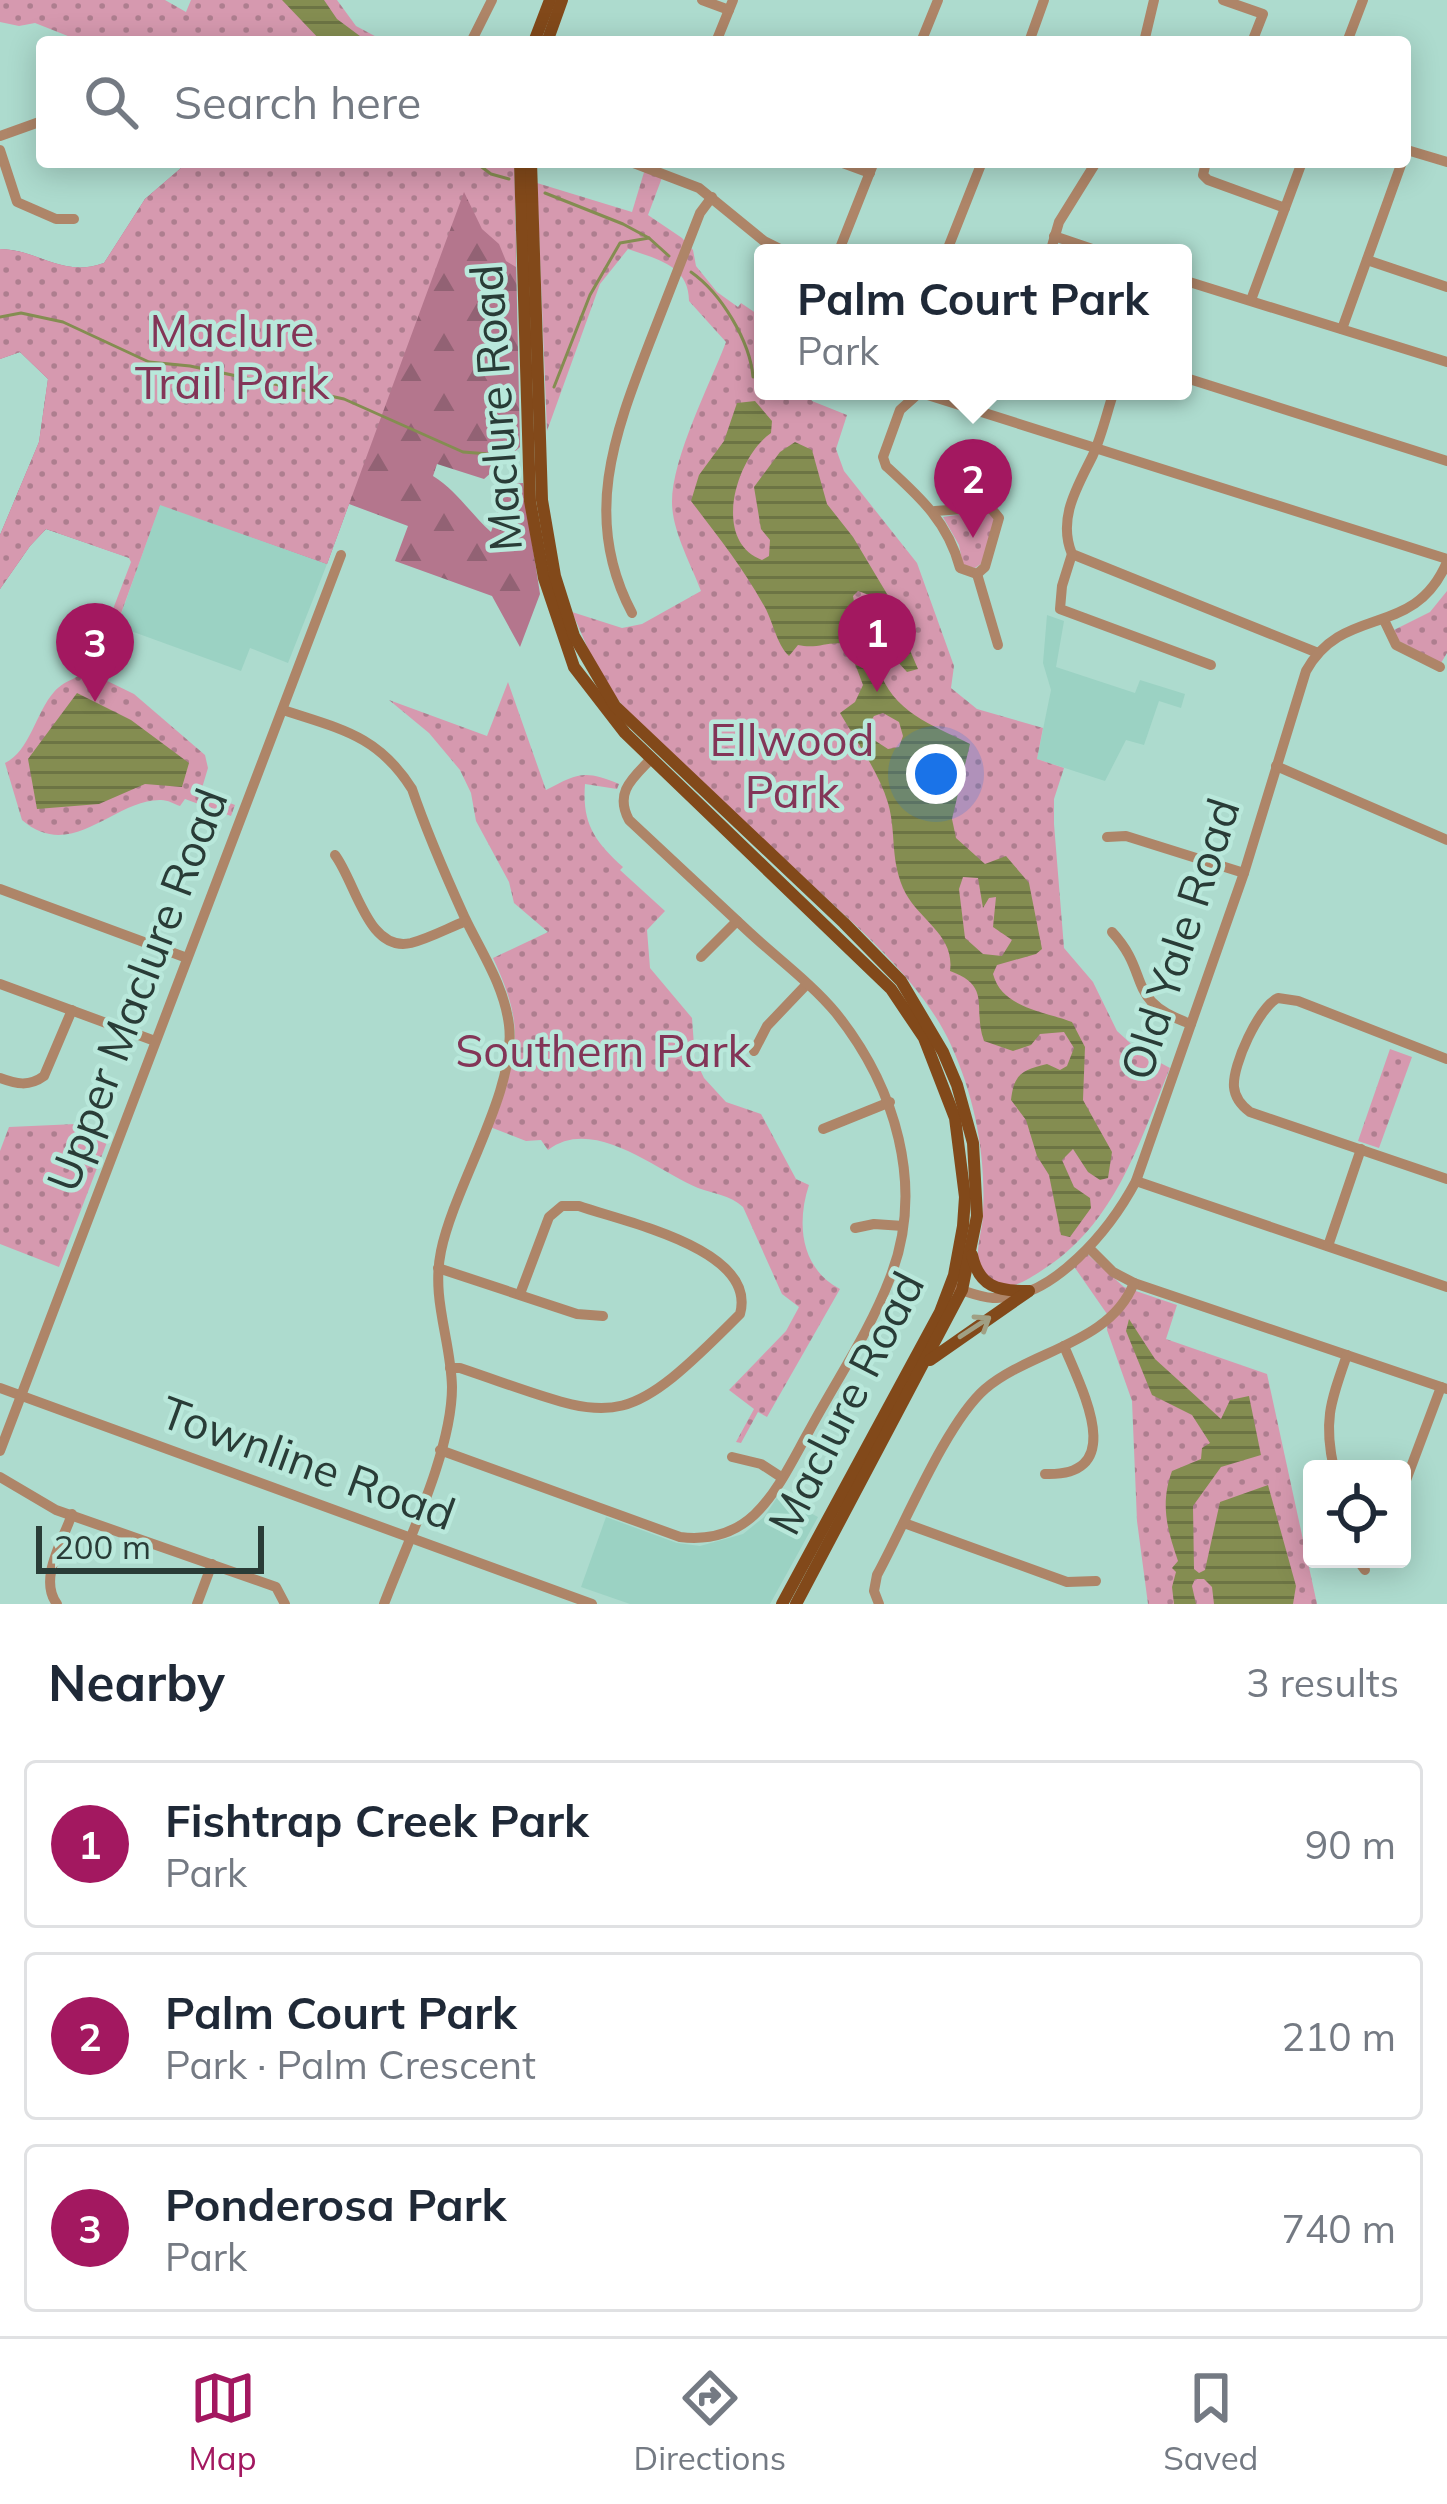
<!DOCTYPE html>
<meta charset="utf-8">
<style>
:root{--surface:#fff;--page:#f6f6f7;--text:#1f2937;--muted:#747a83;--line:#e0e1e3;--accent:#a31860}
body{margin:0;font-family:Mulish,sans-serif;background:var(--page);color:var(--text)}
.controls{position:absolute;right:36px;bottom:36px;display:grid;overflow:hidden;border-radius:12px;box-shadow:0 6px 30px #0003}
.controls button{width:108px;height:108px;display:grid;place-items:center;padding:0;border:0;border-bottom:3px solid var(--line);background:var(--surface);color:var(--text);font:60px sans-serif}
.scale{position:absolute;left:36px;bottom:30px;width:228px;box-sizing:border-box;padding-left:12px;border:6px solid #293c37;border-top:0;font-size:33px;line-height:42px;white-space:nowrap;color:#293c37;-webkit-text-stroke:9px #b9e8db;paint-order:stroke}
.you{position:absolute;left:936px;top:774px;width:42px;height:42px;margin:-30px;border:9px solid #fff;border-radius:50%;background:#1a73e8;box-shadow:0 0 0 18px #1a73e833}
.badge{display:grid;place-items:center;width:78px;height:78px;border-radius:50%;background:var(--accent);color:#fff;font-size:39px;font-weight:700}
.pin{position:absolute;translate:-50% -99px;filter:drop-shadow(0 3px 6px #0008)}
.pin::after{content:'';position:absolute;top:63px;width:42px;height:36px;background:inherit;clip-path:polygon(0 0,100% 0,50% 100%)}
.popup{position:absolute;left:754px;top:244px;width:438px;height:156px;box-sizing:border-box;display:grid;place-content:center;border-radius:12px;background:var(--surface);filter:drop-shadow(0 3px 9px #0005);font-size:39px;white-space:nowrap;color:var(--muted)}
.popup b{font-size:45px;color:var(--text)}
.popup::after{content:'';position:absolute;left:50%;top:100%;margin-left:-24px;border:24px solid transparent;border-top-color:var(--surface)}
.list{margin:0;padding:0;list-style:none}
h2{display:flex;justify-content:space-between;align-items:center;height:156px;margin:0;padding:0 48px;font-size:51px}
h2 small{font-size:39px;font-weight:400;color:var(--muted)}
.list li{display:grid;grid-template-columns:78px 1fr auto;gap:36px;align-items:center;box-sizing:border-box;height:168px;margin:0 24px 24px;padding:0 24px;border:3px solid var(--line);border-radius:12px}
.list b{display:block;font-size:45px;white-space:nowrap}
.list p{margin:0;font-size:39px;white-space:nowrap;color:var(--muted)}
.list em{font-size:39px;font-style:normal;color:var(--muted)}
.icon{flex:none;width:66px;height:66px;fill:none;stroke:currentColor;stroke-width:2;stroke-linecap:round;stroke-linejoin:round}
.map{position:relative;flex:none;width:1447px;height:1604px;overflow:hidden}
.search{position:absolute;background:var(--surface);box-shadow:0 6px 30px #0003;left:36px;right:36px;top:36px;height:132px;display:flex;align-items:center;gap:30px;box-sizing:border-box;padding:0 42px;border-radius:12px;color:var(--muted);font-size:45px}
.sheet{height:732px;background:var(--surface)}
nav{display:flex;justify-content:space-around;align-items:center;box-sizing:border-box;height:168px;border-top:3px solid var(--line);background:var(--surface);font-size:33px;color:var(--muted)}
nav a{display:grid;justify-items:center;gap:6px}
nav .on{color:var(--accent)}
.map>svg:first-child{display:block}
</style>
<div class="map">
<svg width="1447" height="1604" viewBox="0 0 1447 1604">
<defs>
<pattern id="forest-firs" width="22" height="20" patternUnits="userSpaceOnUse" patternTransform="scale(3)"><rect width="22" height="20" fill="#b4768d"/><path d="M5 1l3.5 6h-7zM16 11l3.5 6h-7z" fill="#926274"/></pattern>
<pattern id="park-dots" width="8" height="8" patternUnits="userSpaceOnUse" patternTransform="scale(3)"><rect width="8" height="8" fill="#d699af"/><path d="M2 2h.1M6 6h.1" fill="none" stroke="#ae7e8f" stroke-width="1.8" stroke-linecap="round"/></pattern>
<pattern id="water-rules" width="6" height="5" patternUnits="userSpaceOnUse" patternTransform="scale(3)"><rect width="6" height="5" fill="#848d51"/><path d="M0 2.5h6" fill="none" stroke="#6c7444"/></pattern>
</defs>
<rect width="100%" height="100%" fill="#addbce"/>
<g fill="#9bd2c3">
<polygon points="160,504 327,564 288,663 250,648 241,671 117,626"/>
<polygon points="1047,615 1064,621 1056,667 1135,693 1140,680 1185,694 1181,708 1159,701 1144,745 1126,740 1105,781 1037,759 1051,690 1043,663"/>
<polygon points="778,1496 818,1517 770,1604 630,1604 581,1587 606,1517 677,1543 700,1546 743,1534 764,1517"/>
</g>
<path fill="url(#forest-firs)" d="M188,162H514L520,447L484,479L437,464L433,476C456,490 470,513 491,532L507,484L523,483L540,594L520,647L492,596L395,561L408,526L349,504L327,564L160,504L139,561L46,529L30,546L0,589V535L39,442L48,379L20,352L0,359V249C41,250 61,278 104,263L145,199Z"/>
<g fill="url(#park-dots)">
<polygon points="0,0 165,0 186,12 191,0 337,0 356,26 386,42 83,42 35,23 19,26 0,22"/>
<path d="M188,162H514L516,267L506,261L499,244L482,229L464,192L327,564L160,505L104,661L95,675L134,694L205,755L208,768L202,788L206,794L235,805L231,816L185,799L180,806C174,804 168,800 161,800C114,799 72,863 22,820L5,763C30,751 36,712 54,692C66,678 82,679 92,664L131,562L129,558L46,529L30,546L0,589V535L39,442L48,379L20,352L0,359V249C41,250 61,278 104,263L145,199Z"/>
<path d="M645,169L663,175L648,215L682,238L693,250L696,266L717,292L738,307L741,303L763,318V391H807L812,401L847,415L836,449L844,471L917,563L954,666L951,688L977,709L1043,728L1037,759L1064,768L1054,799V824L1064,948L1093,982L1117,1031L1140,1052L1170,1068C1138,1145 1115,1225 1041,1271C1030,1278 1013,1290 999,1285C989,1281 979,1269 978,1258C977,1243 983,1228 983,1213C986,1155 975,1098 951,1045C921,980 859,929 808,881C746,823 683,766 623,706L599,674L572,612L622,628L642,624L701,591C691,564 672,531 672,502C672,458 710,384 726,342L689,301C689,265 656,259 628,249L600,284L547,431L537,183L632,212Z"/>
<polygon points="990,510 996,520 982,563 975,568 963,565 959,545 943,517"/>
<polygon points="1447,591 1447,653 1441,663 1397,640 1394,630 1430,612"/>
<path d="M508,682L546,790C577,774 584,769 619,784L617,789L585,784C582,823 594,841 623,867L620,870L665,911L647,930L650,968L692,1018L695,1059L704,1078L726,1102L761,1114L796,1179L809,1185C796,1224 801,1269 840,1289L767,1417L758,1412L741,1443L736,1442L754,1409L729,1390L786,1331L799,1307L782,1294L743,1207C730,1195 714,1194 698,1188C658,1172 594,1115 548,1150L541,1140L526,1141L490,1127C518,1054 527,1031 493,958L548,932L514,903L509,882L476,821L471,793L460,770L429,733L389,700L487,736Z"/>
<polygon points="1390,1049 1412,1057 1379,1148 1358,1141"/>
<polygon points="76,1124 109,1137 59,1267 0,1244 0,1151 9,1127"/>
<polygon points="1087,1254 1124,1287 1177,1305 1166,1339 1267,1374 1317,1604 1148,1604 1137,1521 1132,1401 1107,1330 1107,1314 1073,1265"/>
</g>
<g fill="url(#water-rules)" fill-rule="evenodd">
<polygon points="282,0 324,0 337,19 368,42 322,42"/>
<path d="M755,401L772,421L771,433C736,457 711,541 762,560L769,556L770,540L761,529L754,487L780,452L795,442L812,450L827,504L853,537L893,604L882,619L869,595L858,591L853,596L857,618L867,619L866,628L856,631L863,653L871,656L894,629L902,632L918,669L907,672L896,660H882L878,667C893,713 931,724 970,744L952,819L956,838L985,864L1006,856L1029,883L1042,949L1036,954L997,965L993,974C1002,1008 1043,1011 1072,1022L1085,1047L1083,1100L1112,1152L1108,1178L1100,1180L1088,1172L1073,1149L1062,1160L1074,1187L1090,1198L1091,1208L1070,1237L1061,1235L1049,1175L1037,1156L1026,1120L1011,1100C1014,1074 1022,1070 1047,1064L1060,1070L1067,1066L1074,1048L1064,1032L1040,1034L1031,1045L1013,1051L984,1041C972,1009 993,986 950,971C955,936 921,921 906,894C889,861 897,834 888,803C879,772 856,741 840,713L855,702L863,685L848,645C830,639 819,650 798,645L789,656C776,644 773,620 763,604C742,566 716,534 691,501L699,475L724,441L737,403ZM883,713L899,722L903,736L899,747L888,749L871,738L868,726L874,716ZM963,877L978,878L983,908L989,898L996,897L993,927L1012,940L1002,956L983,954L965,938L959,889Z"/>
<polygon points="77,693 131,720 189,763 182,787 145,784 99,804 37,809 28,759"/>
<path d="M1129,1319L1155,1359L1221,1419L1230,1400L1249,1396L1261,1455L1221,1467L1193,1506L1194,1569L1199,1573L1205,1570L1220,1502L1268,1485L1296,1586L1293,1604H1214L1212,1587L1204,1579H1195L1192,1586L1196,1604H1174L1172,1587L1176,1572L1172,1568L1178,1561C1167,1529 1160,1504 1172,1471L1201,1459L1202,1448L1210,1443L1192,1415L1152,1395L1126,1331Z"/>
</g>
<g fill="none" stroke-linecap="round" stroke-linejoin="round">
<g stroke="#848d51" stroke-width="3">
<polyline points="475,162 491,174 509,179"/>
<polyline points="545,193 623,224 649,238 669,256"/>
<path d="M691,272C721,293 750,341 753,377"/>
<polyline points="0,317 21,313 63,322 149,362 190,366 344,399 463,452 489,454 509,446"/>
<polyline points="554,387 590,295 620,243 649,238"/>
</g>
<g stroke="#ae8568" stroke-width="10">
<polyline points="702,0 729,10"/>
<polyline points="1223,0 1263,14 1252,42"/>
<polyline points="471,42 492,0"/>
<polyline points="716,42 733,0"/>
<polyline points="921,42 938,0"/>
<polyline points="1029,42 1044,0"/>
<polyline points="1144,42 1154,0"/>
<polyline points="1347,42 1363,0"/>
<polyline points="0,136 42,121"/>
<polyline points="0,150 17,202 56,219 74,219"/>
<polyline points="1405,155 1407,150 1447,162"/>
<polyline points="631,162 699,188 764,241 788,253"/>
<polyline points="840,162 870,173"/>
<polyline points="1206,162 1203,175 1208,180 1285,208"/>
<polyline points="1054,236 1104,253"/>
<polyline points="838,253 874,162"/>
<polyline points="946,253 982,162"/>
<polyline points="1050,253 1059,222 1095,164"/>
<polyline points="1367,260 1447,287"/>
<polyline points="1183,280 1447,362"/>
<polyline points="1251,300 1302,162"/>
<polyline points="1342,329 1402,162"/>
<polyline points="1183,377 1447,461"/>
<polyline points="915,391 1447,559"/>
<path d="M1114,391C1107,412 1102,435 1093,455C1078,486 1057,518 1072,554L1318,653"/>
<path d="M919,393L900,410L883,457L886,466C920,497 948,522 960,568L977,574"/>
<polyline points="935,511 990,507 999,518 985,567 977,574"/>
<polyline points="1072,554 1062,586 1060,609 1211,665"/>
<polyline points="977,574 998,645"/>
<path d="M632,613C582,519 614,435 649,344C666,300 683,257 700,213L712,197"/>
<polyline points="1384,620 1396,645 1440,667"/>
<path d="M283,710C340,729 378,735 412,789C427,833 445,874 464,916C481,952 504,985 509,1025C517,1090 455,1184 441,1251C431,1299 451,1340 452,1387C452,1451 407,1543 384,1604"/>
<polyline points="1276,766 1447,840"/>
<polyline points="1107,837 1126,836 1244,873"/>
<path d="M335,855C356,883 368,953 411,943C430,938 448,928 466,921"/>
<polyline points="0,889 187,958"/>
<path d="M1112,932C1152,975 1124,1001 1191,1024"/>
<polyline points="701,957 737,921"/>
<polyline points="0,984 155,1041"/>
<polyline points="754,1051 767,1026 806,985"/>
<path d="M1447,1059L1298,1001L1278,998C1259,1007 1232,1065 1234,1087C1235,1099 1242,1106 1250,1112L1447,1179"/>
<path d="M0,1078C16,1084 29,1087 44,1076L72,1010"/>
<polyline points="823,1129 890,1102"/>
<polyline points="1136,1181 1447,1287"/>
<polyline points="855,1228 874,1224 903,1226"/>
<polyline points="1328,1246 1361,1149"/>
<polyline points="1089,1248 1113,1272 1134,1283 1447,1389"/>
<polyline points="438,1268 577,1314 603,1316"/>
<path d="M955,1288C968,1292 980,1297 993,1298C1053,1301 1111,1228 1136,1181L1244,873L1306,671C1344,603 1414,640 1447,562"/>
<path d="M450,1368H460C617,1421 617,1438 740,1314C758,1249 624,1222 579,1206H562L549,1217L520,1294"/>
<polyline points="0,1388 592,1604"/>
<path d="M440,1450L680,1537C754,1546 777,1488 809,1431C836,1381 870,1331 890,1278C926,1186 895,1087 836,1013C812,984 777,958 749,932C709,895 669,857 629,820C614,792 633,778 651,759"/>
<polyline points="0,1451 341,555"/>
<polyline points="732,1457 761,1464 781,1477"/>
<path d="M1334,1469C1323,1420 1331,1401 1347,1355"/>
<path d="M1045,1474C1129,1477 1082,1390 1064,1346"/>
<polyline points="0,1477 56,1510 276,1587 285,1604"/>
<polyline points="1402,1491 1441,1387"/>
<polyline points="904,1523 1067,1582 1096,1581"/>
<polyline points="1357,1559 1365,1570"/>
<path d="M57,1604C38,1579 63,1541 72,1514"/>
<polyline points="197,1604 212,1564"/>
<path d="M879,1604L874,1591L877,1575C904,1526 946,1423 985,1389C1031,1350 1110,1344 1134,1283"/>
</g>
<g stroke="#82491a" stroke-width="12">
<polyline points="534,42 550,0"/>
<polyline points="547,42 562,0"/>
<polyline points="520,162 530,501 544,578 574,667 625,733 891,989 924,1038 955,1118 965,1197 963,1226 954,1275 940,1312 782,1604"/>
<polyline points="531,162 542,500 555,576 574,636 615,706 844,923 901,981 943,1052 957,1085 973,1143 977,1216 962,1290 796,1604"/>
<path d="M972,1255C979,1287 998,1291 1027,1291"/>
<polyline points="930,1360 1029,1291"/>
</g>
</g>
<defs><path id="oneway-shaft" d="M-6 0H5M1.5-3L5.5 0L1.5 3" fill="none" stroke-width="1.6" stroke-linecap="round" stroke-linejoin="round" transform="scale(3)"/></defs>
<use stroke="#a0a084" href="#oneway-shaft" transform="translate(975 1327) rotate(-33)"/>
<g text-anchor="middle" stroke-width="9" stroke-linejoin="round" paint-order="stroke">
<g font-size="45" fill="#833557" stroke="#b9e8db">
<text x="232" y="347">Maclure<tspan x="232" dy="52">Trail Park</tspan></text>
<text x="792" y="756">Ellwood<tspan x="792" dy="52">Park</tspan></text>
<text x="603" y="1067">Southern Park</text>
</g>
<g font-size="45" fill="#293c37" stroke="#b9e8db">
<text transform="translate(496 408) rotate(-94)" y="16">Maclure Road</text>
<text transform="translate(1180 939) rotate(-72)" y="16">Old Yale Road</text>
<text transform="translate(137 990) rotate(-69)" y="16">Upper Maclure Road</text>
<text transform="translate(846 1403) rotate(-63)" y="16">Maclure Road</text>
<text transform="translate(308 1463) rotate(20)" y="16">Townline Road</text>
</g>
</g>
</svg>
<div class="controls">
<button><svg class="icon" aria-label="locate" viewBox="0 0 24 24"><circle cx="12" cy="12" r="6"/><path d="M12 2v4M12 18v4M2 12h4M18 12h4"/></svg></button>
</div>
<div class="scale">200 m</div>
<div class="you"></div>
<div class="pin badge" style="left:877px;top:692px">1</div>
<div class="pin badge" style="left:973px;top:538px">2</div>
<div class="popup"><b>Palm Court Park</b>Park</div>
<div class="pin badge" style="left:95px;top:702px">3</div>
<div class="search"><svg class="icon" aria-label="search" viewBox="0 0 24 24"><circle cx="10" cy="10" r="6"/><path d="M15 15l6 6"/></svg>Search here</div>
</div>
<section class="sheet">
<h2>Nearby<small>3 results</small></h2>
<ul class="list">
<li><span class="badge">1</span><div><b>Fishtrap Creek Park</b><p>Park</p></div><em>90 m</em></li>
<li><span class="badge">2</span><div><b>Palm Court Park</b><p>Park · Palm Crescent</p></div><em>210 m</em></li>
<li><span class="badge">3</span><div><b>Ponderosa Park</b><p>Park</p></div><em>740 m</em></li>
</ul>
</section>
<nav>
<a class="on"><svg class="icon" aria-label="map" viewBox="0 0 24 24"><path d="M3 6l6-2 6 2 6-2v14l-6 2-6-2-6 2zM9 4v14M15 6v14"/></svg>Map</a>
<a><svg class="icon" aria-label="directions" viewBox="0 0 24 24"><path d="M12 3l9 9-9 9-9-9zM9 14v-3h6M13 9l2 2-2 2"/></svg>Directions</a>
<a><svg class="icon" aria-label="saved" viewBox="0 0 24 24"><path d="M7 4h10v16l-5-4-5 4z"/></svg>Saved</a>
</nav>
